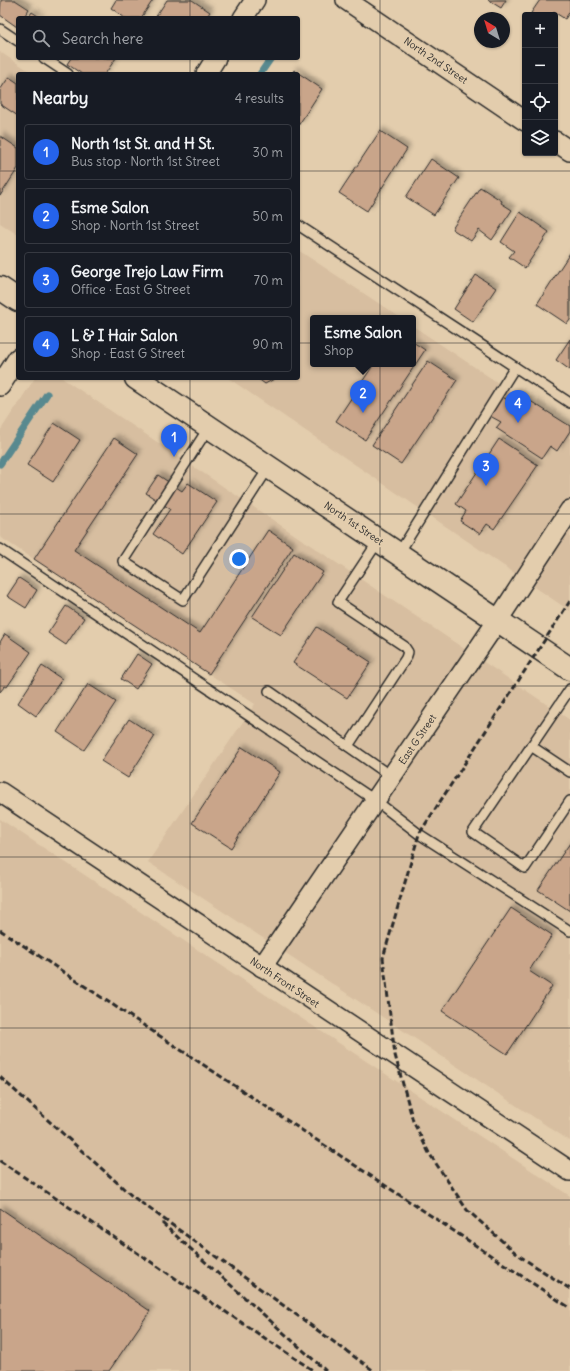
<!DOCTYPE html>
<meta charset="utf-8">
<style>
:root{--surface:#171b24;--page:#20242c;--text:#f1f3f6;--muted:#9ea1a6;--line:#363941;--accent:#2563eb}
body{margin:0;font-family:Delius,sans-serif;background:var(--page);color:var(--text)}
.controls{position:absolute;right:12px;top:12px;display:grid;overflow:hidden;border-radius:4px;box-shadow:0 1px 3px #0004}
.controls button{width:36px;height:36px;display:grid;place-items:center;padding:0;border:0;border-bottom:1px solid var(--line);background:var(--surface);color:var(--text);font:20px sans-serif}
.compass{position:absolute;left:474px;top:12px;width:36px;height:36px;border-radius:50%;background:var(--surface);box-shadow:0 1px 3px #0004;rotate:322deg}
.you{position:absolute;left:239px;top:559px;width:14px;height:14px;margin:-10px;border:3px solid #fff;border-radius:50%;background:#1a73e8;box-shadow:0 0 0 6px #1a73e833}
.badge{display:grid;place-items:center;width:26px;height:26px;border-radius:50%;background:var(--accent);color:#fff;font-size:13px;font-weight:700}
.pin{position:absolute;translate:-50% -33px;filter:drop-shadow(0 1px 2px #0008)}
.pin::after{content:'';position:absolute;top:21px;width:14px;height:12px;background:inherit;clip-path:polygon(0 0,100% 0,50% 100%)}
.popup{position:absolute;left:310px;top:315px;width:106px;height:52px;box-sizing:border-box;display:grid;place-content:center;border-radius:4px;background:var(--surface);filter:drop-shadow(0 1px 3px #0005);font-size:13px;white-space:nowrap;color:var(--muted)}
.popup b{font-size:15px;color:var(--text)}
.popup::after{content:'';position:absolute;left:50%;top:100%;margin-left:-8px;border:8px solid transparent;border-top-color:var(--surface)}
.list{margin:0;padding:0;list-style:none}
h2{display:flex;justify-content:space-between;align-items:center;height:52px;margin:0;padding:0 16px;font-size:17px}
h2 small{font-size:13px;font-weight:400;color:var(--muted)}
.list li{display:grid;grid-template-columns:26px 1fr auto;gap:12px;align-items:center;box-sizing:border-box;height:56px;margin:0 8px 8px;padding:0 8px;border:1px solid var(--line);border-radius:4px}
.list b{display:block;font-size:15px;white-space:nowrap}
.list p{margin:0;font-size:13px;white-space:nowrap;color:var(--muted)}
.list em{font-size:13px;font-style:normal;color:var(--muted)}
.icon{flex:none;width:22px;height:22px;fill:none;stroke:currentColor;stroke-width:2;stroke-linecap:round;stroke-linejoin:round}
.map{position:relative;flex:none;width:570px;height:1371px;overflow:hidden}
.search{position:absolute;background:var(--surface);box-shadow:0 1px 3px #0004;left:16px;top:16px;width:284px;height:44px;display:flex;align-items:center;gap:10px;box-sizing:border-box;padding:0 14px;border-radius:4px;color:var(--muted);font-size:15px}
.panel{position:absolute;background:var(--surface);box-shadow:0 1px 3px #0004;left:16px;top:72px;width:284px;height:308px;border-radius:4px}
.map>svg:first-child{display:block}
</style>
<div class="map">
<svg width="570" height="1371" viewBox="0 0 570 1371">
<defs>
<filter id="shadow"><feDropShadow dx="3.5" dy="-3.5" stdDeviation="2" flood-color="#0004"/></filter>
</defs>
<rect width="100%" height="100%" fill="#e3cdad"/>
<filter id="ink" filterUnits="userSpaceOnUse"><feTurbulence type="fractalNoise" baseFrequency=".025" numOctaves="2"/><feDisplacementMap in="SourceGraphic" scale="8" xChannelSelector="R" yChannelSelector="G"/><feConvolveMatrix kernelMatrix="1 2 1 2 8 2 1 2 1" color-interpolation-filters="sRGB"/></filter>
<g filter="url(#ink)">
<g fill="#d7bea0">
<polygon points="0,52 34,74 18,74 18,235 0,223"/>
<polygon points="298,250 401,318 313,318 313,364 413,364 413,326 570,431 570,611 228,378 298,378"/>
<polygon points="35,378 62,378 570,720 570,1141 148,862 255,704 0,537 0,431"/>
<polygon points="0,819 570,1196 570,1371 0,1371"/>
</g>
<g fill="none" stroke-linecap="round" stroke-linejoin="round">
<g stroke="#59898f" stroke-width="7">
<polyline points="260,74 271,58"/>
<polyline points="0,464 47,394"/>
</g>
</g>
<g fill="#c9a58a" stroke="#2b2b2b" filter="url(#shadow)">
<polygon points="1,0 15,0 29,9 23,18 18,18 17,27 0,15"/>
<polygon points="116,0 153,0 141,18 125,18 111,8"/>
<polygon points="167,0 192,0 210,12 206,18 155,18"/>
<polygon points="488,0 506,0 501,8"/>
<polygon points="540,0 570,0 570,11 565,19 554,12 553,15 534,15 531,13"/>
<polygon points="32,12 41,18 28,18"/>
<polygon points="71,58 116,58 105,74 82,74 67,64"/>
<polygon points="294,70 322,89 298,126 298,74 292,74"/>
<polygon points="9,77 18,83 18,116 0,104 0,90"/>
<polygon points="380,131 407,149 367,211 339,193"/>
<polygon points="0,136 18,148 18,168 0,196"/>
<polygon points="431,159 459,178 434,215 406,197"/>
<polygon points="480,187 502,201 501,203 512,210 492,240 479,230 471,241 452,229"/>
<polygon points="520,212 549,232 525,268 509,257 514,251 501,242"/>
<polygon points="570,253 570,320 567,324 537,304"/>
<polygon points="476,275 496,288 473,322 454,309"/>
<polygon points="570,339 570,370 556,360"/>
<polygon points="413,342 425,350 365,440 336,421 374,364 413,364"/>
<polygon points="428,361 457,380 401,464 372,445"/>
<polygon points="257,378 276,378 265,384"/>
<polygon points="516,392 570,426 570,431 557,451 550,446 542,458 496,428 501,422 490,416 502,397 510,401"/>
<polygon points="54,423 80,440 53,482 27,465"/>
<polygon points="114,438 138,454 74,550 200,633 268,530 293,547 209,674 34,559"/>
<polygon points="499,439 538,465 494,529 487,524 480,534 460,521 466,511 456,504"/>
<polygon points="158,475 182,491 188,483 217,502 182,554 153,534 170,509 146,493"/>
<polygon points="294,553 323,572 281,635 252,617"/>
<polygon points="19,578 37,590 26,608 7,596"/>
<polygon points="66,606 84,618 66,645 48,633"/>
<polygon points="317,627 371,662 347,698 293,663"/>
<polygon points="5,634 31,652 7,687 5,686 0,692 0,642"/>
<polygon points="137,654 152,664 136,689 121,679"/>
<polygon points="42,666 62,679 36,716 18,703"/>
<polygon points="88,684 116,702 84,750 57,732"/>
<polygon points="129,719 155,736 128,778 101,761"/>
<polygon points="242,747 280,772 231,848 192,823"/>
<polygon points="570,843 570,911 538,890"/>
<polygon points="511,908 552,935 529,971 552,986 507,1054 442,1011"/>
<polygon points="0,1208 150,1311 109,1371 0,1371"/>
</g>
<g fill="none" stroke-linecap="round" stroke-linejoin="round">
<g stroke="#2b2b2b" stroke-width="12">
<g id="service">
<polyline points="0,29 18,41"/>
<polyline points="44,58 68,74"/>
<polyline points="298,225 570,403"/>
<polyline points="209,427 123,561 183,600 269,467"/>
<polyline points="0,549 376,801 419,834 570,931"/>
<polyline points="399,553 515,367"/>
<polyline points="570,689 473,832 525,868 570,801"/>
<polyline points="269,691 392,777"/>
<polyline points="348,746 406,658 408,652 404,646 338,602 379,540"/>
<polyline points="531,746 570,772"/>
</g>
</g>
<g stroke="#2b2b2b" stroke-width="22">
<g id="minor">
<polyline points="346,0 525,121"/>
<polyline points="243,18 255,0"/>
<polyline points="206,74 216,58"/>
<polyline points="555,141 570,151"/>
<polyline points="0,386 18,358"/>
<polyline points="0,792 570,1171"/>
<polyline points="262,967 498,620 570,510"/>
</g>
</g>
<g stroke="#2b2b2b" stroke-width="25">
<g id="secondary">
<polyline points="0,288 18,300"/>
<polyline points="136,378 570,669"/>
</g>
</g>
<use href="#service" stroke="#e3cdad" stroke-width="9"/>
<use href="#minor" stroke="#e3cdad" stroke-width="19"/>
<use href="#secondary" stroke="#e3cdad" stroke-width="22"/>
<g stroke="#2b2b2b" stroke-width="3" stroke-dasharray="6 3" stroke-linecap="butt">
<polyline points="570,601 419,834 383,958 395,1055 413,1121 429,1153 467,1210 518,1255 570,1289"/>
<polyline points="0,930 570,1308"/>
<polyline points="0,1077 132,1196 374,1371"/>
<polyline points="0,1161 314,1371"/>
<polyline points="162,1223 326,1371"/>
</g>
</g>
</g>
<path fill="none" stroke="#2b2b2b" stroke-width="1" stroke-opacity="0.55" d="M190,0V18M380,0V1371M190,58V74M0,171H18M298,171H570M0,343H18M298,343H570M190,378V1371M0,514H570M0,686H570M0,857H570M0,1028H570M0,1200H570"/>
<g text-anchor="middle" stroke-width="4" stroke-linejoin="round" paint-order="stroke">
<g font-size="10" fill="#2b2b2b" stroke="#e3cdad">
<text transform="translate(436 60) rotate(34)" y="4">North 2nd Street</text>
<text transform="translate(354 523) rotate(34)" y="4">North 1st Street</text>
<text transform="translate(417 739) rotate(-56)" y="4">East G Street</text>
<text transform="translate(285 982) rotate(34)" y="4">North Front Street</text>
</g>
</g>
</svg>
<div class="controls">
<button>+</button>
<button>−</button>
<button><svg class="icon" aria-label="locate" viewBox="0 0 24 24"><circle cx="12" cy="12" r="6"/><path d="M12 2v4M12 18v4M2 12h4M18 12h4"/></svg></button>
<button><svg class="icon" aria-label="layers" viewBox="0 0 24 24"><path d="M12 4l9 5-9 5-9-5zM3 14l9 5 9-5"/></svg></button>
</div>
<svg class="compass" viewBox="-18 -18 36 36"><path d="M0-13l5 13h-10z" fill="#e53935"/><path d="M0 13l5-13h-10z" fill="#9ea1a6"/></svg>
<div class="you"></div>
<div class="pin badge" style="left:174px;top:457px">1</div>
<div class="pin badge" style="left:363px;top:413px">2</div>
<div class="popup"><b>Esme Salon</b>Shop</div>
<div class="pin badge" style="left:486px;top:486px">3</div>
<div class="pin badge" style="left:518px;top:423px">4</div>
<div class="search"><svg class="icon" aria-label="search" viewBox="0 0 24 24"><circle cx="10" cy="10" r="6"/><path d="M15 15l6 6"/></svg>Search here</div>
<section class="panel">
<h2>Nearby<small>4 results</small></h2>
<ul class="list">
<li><span class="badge">1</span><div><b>North 1st St. and H St.</b><p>Bus stop · North 1st Street</p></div><em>30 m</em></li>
<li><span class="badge">2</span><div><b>Esme Salon</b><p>Shop · North 1st Street</p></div><em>50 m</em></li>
<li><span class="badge">3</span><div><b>George Trejo Law Firm</b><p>Office · East G Street</p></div><em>70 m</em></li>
<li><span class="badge">4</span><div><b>L &amp; I Hair Salon</b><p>Shop · East G Street</p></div><em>90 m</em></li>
</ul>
</section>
</div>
